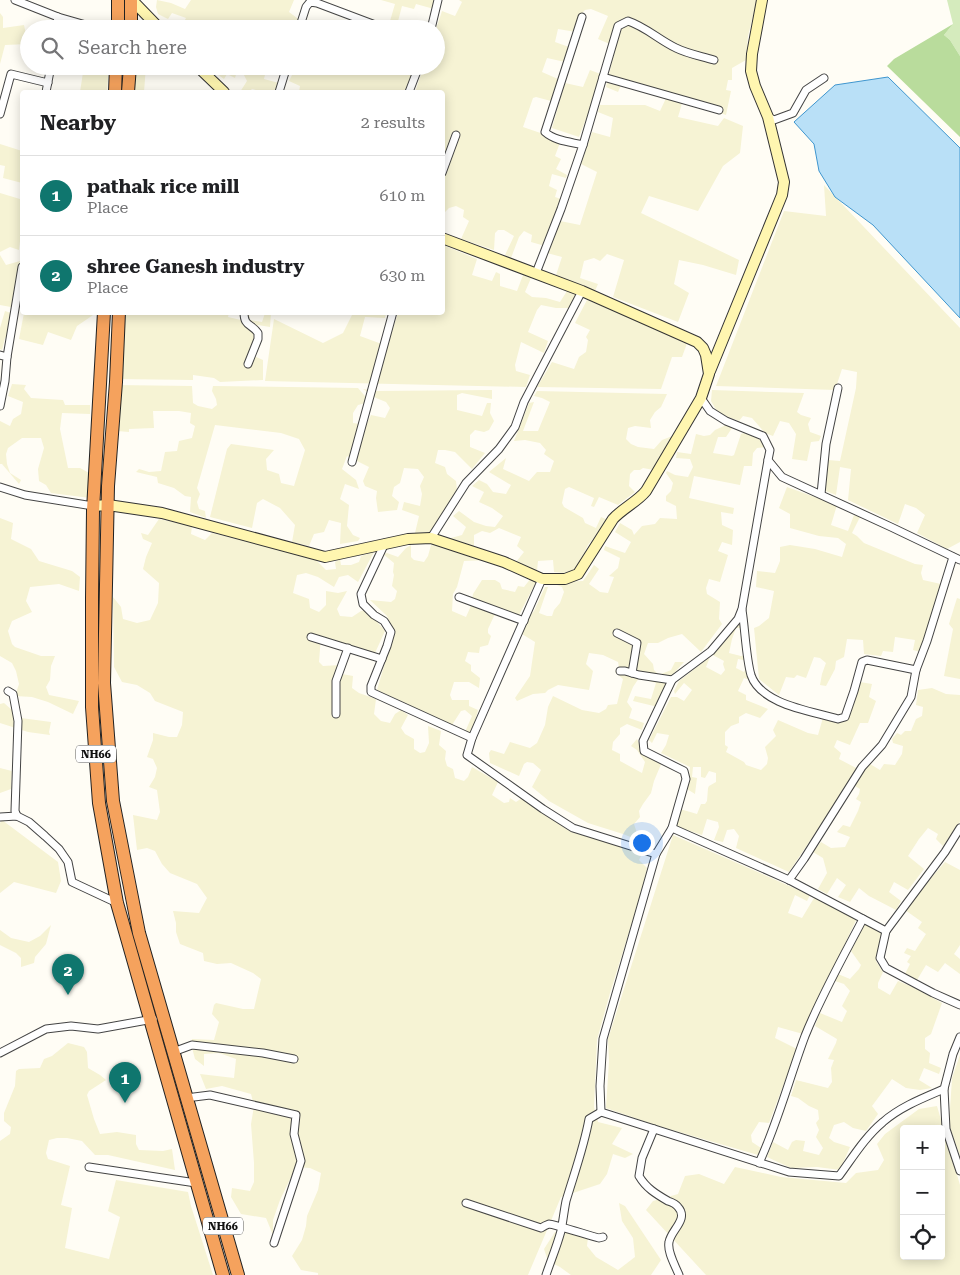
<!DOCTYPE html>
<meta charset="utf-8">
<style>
:root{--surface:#fff;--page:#f6f6f6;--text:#202124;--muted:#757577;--line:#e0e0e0;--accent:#0f766e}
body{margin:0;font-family:"Roboto Serif",serif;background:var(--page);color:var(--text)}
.controls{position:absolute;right:15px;bottom:15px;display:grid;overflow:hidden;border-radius:5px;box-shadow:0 2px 12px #0003}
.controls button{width:45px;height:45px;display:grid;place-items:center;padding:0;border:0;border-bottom:1px solid var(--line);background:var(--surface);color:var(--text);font:25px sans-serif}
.you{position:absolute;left:641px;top:842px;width:18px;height:18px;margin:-12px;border:4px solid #fff;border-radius:50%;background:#1a73e8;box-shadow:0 0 0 8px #1a73e833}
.badge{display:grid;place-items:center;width:32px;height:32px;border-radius:50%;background:var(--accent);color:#fff;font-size:16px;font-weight:700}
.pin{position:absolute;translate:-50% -41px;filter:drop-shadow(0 1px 2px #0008)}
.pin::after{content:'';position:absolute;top:26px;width:18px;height:15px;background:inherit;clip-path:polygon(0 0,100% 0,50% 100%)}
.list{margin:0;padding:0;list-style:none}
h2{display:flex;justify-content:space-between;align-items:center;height:65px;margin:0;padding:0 20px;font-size:21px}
h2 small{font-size:16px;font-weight:400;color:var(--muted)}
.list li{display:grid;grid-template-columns:32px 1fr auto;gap:15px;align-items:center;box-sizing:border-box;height:80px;padding:0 20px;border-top:1px solid var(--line)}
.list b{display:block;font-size:19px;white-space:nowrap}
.list p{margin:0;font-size:16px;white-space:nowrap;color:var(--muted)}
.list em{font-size:16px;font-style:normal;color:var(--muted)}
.icon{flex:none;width:28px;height:28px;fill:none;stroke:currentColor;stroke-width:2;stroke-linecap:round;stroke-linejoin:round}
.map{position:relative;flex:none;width:960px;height:1275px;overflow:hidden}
.search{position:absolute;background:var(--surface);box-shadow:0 2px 12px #0003;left:20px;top:20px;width:425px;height:55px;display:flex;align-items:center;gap:12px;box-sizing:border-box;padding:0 18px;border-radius:28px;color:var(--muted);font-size:19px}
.panel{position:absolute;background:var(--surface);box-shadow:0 2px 12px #0003;left:20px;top:90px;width:425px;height:225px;border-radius:5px}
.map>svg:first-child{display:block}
</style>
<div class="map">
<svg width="960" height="1275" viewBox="0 0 960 1275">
<rect width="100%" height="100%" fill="#fffdf5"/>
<g fill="#f6f3d4" fill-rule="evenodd">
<polygon points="157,0 171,3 185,9 191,0 294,0 289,12 301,21 299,29 180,29 186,18 172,13 168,19 158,14 156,7"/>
<polygon points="381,0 438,0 434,9 416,4 414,9 402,6 397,25 390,21 395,4"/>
<polygon points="459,0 757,0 748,36 746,60 732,68 732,80 728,80 726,90 731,91 726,115 683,100 678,117 718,126 724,118 743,126 740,153 723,166 698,211 649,196 641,213 739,260 736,275 703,265 679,260 674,284 689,293 678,322 613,297 624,260 607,254 600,261 594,258 584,261 580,278 598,284 595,291 556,275 562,257 547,253 560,221 580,225 597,172 581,164 592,132 610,137 613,118 598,112 600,105 645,105 660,111 668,94 623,81 618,92 606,87 614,54 611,53 612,45 598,39 608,16 591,9 585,10 582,13 576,32 558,29 555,42 569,47 565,62 547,58 542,72 558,79 551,101 536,97 533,98 523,127 561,140 555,156 561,159 556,169 567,175 566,178 552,174 549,186 557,190 555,197 561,199 545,246 531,242 532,235 524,231 519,237 511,258 505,255 514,236 504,230 498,230 495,233 494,250 461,239 469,221 463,217 464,210 456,206 449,208 443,214 442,92 415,92 424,66 436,66 436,29 442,11 455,16 462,2"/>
<polygon points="0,13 3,17 3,28 24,25 28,44 5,45 0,64"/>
<polygon points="84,66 109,66 107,92 80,92"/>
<polygon points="133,66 146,66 144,92 131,92"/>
<polygon points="224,66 267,66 264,79 279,83 276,92 264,92 252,89 249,92 240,92 247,81 242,71 237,71 235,78 227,74 224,79 217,74"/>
<polygon points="310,66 415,66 405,92 299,92 300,86 289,81 295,69 308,72"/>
<polygon points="590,70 603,75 579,137 552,128 565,83 583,87"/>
<polygon points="0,144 22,151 22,183 3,178 5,166 0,165"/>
<polygon points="824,185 960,328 960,542 947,549 917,533 925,515 916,508 905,504 898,524 848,500 851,469 840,467 836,495 823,490 828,460 840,461 856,388 857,372 842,369 835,390 716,386 784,211 826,216"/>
<polygon points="0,193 20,199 22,202 22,224 19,250 10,247 0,252"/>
<polygon points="443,245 477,259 472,275 492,281 496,272 500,274 500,286 517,291 523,275 531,278 525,292 532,297 546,298 560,302 567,291 577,295 570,308 556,308 541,305 537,310 528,332 548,341 544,353 521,342 515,365 516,371 530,375 526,387 265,381 274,319 323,343 343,333 353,313 386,313 385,318 365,317 360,336 379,343 388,344 398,313 442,312"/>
<polygon points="0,255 6,265 20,261 11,307 0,305"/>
<polygon points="587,300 689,338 682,357 672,357 661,389 537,387 552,362 574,369 579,357 586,352 588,340 586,337 590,330 575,323"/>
<polygon points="5,311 11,313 11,333 5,338 2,350 0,349 0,328"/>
<polygon points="24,313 24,312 96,313 77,326 71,340 48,332 43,345 19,339"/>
<polygon points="120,313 229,313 228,317 241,320 244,313 250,313 249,320 262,322 265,313 271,313 270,327 258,325 252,355 263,360 263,380 220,382 214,378 193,375 193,380 117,379"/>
<polygon points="12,384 26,385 24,389 31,398 63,400 65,405 90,405 90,414 62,413 60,429 68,468 80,468 91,474 90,498 51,493 46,485 39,481 38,469 44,448 41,438 22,438 8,448 6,454 7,464 10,473 21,480 19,484 2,464 0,464 0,421 10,426 13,419 21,414 23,402 8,396"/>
<polygon points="116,385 192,386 193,403 198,406 212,409 217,405 216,399 212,391 213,386 358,388 370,402 358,405 353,413 353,423 366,425 371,415 385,418 390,408 386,402 376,398 363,389 376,391 492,390 492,399 462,393 457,395 457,410 482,416 487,403 491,403 490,413 494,421 489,430 484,432 475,430 470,435 470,447 485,453 472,469 455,452 445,450 438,450 435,463 445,467 447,474 456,481 457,490 452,501 431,534 415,533 419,516 402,510 404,502 420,506 422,494 420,486 424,477 418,469 404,468 400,483 394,487 392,496 399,502 397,510 378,512 376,498 377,491 365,486 363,481 369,467 347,456 342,469 356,480 359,489 345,484 340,499 349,505 347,526 353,535 360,538 358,541 340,544 341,523 329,520 324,532 314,534 309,546 292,542 295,525 280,508 263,499 257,503 252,528 210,517 227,449 231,444 274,450 266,459 267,470 279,474 281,483 294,486 305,450 299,439 281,433 215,425 197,488 200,494 197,502 199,509 205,511 206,518 190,512 191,497 185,496 174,488 158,483 157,477 136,472 139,469 149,472 161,471 165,452 177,451 179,441 192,438 195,426 190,423 191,413 179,411 153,411 154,428 129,429 129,432 117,431"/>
<polygon points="712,390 804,393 797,412 801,415 811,418 808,424 810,432 821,436 819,441 811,442 807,461 792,459 796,434 789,423 780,421 773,436 765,433 752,418 743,416 739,421 718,413 711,401"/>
<polygon points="537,391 667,394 661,407 655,412 650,420 651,428 635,426 628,428 626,439 631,444 638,447 654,449 662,440 675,435 654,470 643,468 640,470 634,470 630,474 629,486 635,492 618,505 599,497 594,507 591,506 594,498 569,487 565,489 562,503 564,507 583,518 585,523 596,528 601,517 608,520 588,545 575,571 563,573 554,572 553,560 538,561 537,571 516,562 524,552 517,546 521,537 499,528 490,533 482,531 474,535 474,546 451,543 451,538 462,535 466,527 453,516 459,511 474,522 486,526 495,527 503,516 492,508 479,502 484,492 472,486 479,480 487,484 493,492 506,494 511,485 489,472 506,458 503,469 529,481 537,472 550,472 554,461 544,454 546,450 540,443 525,440 514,441 529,403 534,402 523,431 538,431 550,402 542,398 534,396"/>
<polygon points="726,425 732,428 726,437 718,437 713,453 732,456 734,455 741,434 744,433 758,437 765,447 757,448 753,453 752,466 744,466 740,485 694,476 689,498 734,508 733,514 721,512 722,525 733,530 732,545 722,542 718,551 728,555 720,582 709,579 706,588 707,594 720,602 719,619 722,624 701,652 682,634 668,638 658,643 648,643 644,654 653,664 654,670 659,675 671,670 675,662 684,662 668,680 658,707 633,701 635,696 651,699 656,683 639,678 633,687 627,702 632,709 629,718 644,723 642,730 627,724 620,728 620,734 613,742 612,750 620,754 620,761 642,773 645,762 637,750 631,746 637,739 643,751 662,762 654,781 651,793 643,804 639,811 640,817 634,824 637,833 643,837 643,842 623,834 588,823 549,801 532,787 541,770 533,763 527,762 524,764 519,776 490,763 489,753 491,750 504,754 510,742 530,748 537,743 545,725 548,707 553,696 582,710 599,713 606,709 608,705 617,704 623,679 615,672 619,667 618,662 603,655 589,653 586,664 593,671 589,690 558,685 548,690 545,693 533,694 517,701 515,698 530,676 535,642 522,634 527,619 534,611 545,587 548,587 539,613 547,616 552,616 554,610 560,603 564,592 562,587 554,584 558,582 583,581 594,565 599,569 589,584 600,592 608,593 614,577 609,576 618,568 620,558 604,550 605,546 625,553 631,542 615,532 620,523 632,530 634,535 642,526 655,524 660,518 677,519 676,506 666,501 666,496 671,491 673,483 666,473 667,471 675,475 688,477 693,467 690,459 676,458 677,452 691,454 696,434 704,436 710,435 715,430"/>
<polygon points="787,487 837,505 831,525 848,531 854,515 860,517 852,533 857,536 864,543 915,564 923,565 921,573 923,580 941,584 920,652 913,650 915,640 895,637 893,652 883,651 881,656 864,654 863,640 847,639 844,657 836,661 835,669 826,686 820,685 822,674 826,663 820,658 814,657 806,678 797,675 794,678 786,677 779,695 759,679 754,628 759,626 769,618 774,591 756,587 757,571 775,573 780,561 780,547 790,545 815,549 842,557 846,544 838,538 819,536 790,528 790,514 779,508"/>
<polygon points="0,518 13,523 11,539 31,549 39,561 72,571 80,577 79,591 59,584 30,587 26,601 32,612 12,621 8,631 12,644 15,647 41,656 55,656 51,666 50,680 46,687 49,695 79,701 73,714 48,702 32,697 15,696 19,684 16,671 12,663 0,656"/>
<polygon points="159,519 192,526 191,534 205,540 212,533 315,559 326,570 336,569 335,562 340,559 341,565 351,565 359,562 361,556 374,552 358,582 348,575 339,577 334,587 318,577 306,573 297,575 293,593 309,599 310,608 319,612 326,605 326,591 338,593 347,591 337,609 340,616 352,617 361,611 367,610 385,631 375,653 321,636 319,662 323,666 340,665 342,674 353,676 352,688 359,693 376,699 374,714 381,721 390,723 395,714 401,710 408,715 401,728 405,734 414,739 414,749 420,753 425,752 429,743 428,726 441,731 439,745 446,751 445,759 447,766 453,769 455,778 464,781 468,777 472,767 498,782 492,795 504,803 509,802 510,798 516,802 522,798 571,832 643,852 639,860 647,868 641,894 610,993 597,1040 594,1107 598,1122 622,1128 612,1144 633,1154 625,1158 613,1154 607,1174 600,1184 561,1197 528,1275 318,1275 318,1273 301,1270 292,1256 302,1240 306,1226 307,1216 318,1190 321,1173 310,1168 296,1167 280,1200 273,1220 273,1235 266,1218 241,1214 231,1197 232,1188 250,1191 254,1182 254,1163 251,1124 254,1106 251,1094 222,1086 206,1089 200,1074 234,1078 236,1059 219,1053 204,1054 204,1066 195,1059 191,1044 192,1039 214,1040 219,1022 212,1014 214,1005 216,1003 243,1009 254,1009 261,979 253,973 231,963 217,964 204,961 203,953 180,944 176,932 176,923 173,911 199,913 207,898 197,884 170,873 162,864 155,851 147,848 137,850 133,815 157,820 160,812 157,790 149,787 155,777 157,768 153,759 147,757 153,740 153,733 169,737 177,737 182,725 183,712 155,701 150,693 137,685 122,682 114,667 113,597 121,607 123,619 137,623 150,620 158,603 159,583 143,569 146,557 152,543 143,539 141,533 148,535"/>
<polygon points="411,545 411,557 414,560 424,562 428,556 431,545 440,546 488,560 464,561 457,587 453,594 452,611 466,617 470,608 473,594 482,580 495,580 500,583 502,589 515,592 518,586 524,587 531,578 537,580 518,617 499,612 494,616 488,629 488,633 491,636 488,645 480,647 479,653 468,652 465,661 471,665 471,671 480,678 479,688 469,682 454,682 450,695 452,700 469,700 469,706 478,710 472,732 465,732 472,716 465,710 461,711 452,725 377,690 394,632 387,616 370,600 391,602 395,599 397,591 392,586 394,575 393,572 394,563 383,554 387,553 398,557 406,548"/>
<polygon points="957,598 960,599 960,679 944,676 953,629 949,624"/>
<polygon points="741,617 744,628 736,628 732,639 729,653 741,656 745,655 748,661 738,659 736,668 744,672 748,664 753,681 744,678 738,691 746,695 746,700 768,709 760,718 746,713 739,717 739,723 731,726 725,732 725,745 728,747 726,752 744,762 746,765 761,770 767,764 768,758 765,747 776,736 773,730 778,720 808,733 818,735 824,714 841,721 860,682 872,684 869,697 876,701 868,723 860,723 850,745 837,740 834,747 841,753 839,759 858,769 789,872 736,848 739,836 734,829 727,830 723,842 714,840 719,827 718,822 707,819 702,835 678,827 675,822 680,809 697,814 701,804 705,804 707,801 708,788 709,786 716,782 716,773 709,771 705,778 701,777 701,767 693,767 692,777 697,778 695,794 687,789 689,781 690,767 661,753 666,745 669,735 657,733 652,743 649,740 671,697 677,697 684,701 692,690 684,683 675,694 674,691 679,681 710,657 706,667 721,675 725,670 723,664 724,661 711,654"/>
<polygon points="932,688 946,694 960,695 960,822 943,846 936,839 938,834 928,828 919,839 908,856 924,869 908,890 894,882 889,892 901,901 896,910 869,896 859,888 850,902 838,897 846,885 837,878 827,894 818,889 827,873 823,858 813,852 821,842 831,848 845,847 850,837 837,832 843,825 850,827 858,811 861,802 856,799 859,794 860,789 855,786 866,767 870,764 880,770 884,764 895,765 902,754 903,746 893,743 892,739 897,733 901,735 905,731 911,731 916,719 922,716 923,707 916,705 918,690"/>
<polygon points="4,703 21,718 51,722 49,732 50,735 28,732 0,723 0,704"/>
<polygon points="0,768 12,771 12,768 11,789 0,793"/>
<polygon points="2,820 58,862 61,881 56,893 14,882 0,893 0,823"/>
<polygon points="673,835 810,895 807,901 795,895 788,913 802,918 814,898 857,918 803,1034 778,1027 775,1038 797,1049 769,1123 759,1122 751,1135 752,1142 761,1148 758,1155 655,1125 606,1108 609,1061 608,1039"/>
<polygon points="945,862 960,870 960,945 954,954 960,959 960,974 945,963 938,972 926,965 917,980 905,974 910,964 907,962 911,956 904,953 907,948 915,951 926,934 918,928 922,922 905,910 918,893"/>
<polygon points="867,923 882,930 876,961 883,972 878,983 878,988 890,995 898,981 915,988 942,1003 931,1034 925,1038 925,1049 930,1053 929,1063 941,1068 939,1074 924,1068 919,1080 932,1088 920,1090 906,1088 892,1079 872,1106 878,1114 866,1131 853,1128 844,1122 834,1125 829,1138 834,1142 850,1147 840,1170 817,1167 791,1168 767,1157 773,1142 788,1150 792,1142 796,1140 805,1141 803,1151 819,1155 823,1148 816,1137 819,1130 816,1123 819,1119 818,1110 809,1106 798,1098 791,1096 796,1080 828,1088 832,1082 831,1068 834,1060 828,1059 836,1043 837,1039 815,1026 820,1013 842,1022 847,1011 842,1006 850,991 844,984 835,981 838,974 850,979 859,969 861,965 851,951 863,926"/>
<polygon points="51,925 46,944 35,957 34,963 21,967 21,958 16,953 0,945 0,930 11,938 29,942 40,936"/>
<polygon points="68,1043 84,1047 87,1052 88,1068 100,1075 106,1080 89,1091 87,1095 94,1119 100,1134 117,1132 136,1135 136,1144 139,1150 163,1151 172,1149 175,1170 108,1155 95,1155 82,1141 67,1138 57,1138 49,1140 46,1153 48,1159 70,1166 61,1205 72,1208 65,1248 109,1259 120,1217 108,1211 116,1180 188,1192 191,1206 213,1275 0,1275 0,1141 10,1134 11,1127 4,1121 4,1113 15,1086 16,1071 19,1069 40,1068 44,1059 52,1056"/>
<polygon points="960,1055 960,1156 949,1125 952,1078"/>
<path d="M937,1106L960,1185V1275H706L646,1210L653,1201L678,1194L685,1176L699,1174L724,1184L735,1167L781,1177L846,1183L856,1173L878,1170L884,1160L877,1144L885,1134L919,1109ZM904,1129H941V1256H904Z"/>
<polygon points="619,1203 625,1206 661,1260 651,1275 571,1275 560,1267 548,1261 544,1249 555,1232 567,1231 588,1237 587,1246 596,1257 618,1270 635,1257 633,1238 622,1221"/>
</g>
<polygon fill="#d5ebbd" points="947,0 960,0 960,56 950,40 944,35 953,24"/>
<polygon fill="#b9dc9c" points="953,24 944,35 950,40 960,56 960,137 887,66 894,59"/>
<polygon fill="#b9e0f7" stroke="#3f96cf" points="888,77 960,148 960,318 873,225 835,197 819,171 814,144 794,122 835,85"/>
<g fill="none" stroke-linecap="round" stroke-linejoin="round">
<g stroke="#444" stroke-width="9">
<g id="street">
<polyline points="15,0 58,17 100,29"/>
<polyline points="56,29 58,17"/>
<polyline points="299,29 306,7 310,2 317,3 386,29"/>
<polyline points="431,29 438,0"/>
<polyline points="603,77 719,110"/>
<polyline points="46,92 51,66"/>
<polyline points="279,92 287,66"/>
<polyline points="409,92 419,66"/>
<polyline points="0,114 11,74 48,83"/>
<polyline points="768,117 774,120 793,113 806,90 824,78"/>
<path d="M583,145L618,26L628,21C646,27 659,40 676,48C688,54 701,56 714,60"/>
<polyline points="442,173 456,135"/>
<path d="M536,273L561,209L583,145C571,142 555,141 545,132L582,17"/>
<path d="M244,312C244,327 251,323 258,333V339L248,364"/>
<polyline points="0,355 7,357 5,381 0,406"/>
<polyline points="7,357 22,267"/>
<polyline points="701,398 710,411 726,421 763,436 770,450 768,460 782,477 891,527 960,560"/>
<polyline points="352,462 393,312"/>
<polyline points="0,487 25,495 93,506"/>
<polyline points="821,494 826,444 838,388"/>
<polyline points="431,538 466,483 499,449 515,427 524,402 582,291"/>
<polyline points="385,543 361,594 363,604 374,615 384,621 391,632 387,646 371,686 371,692 472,738"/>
<polyline points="542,579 472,738 467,755 543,809 573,828 656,854 672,828 686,779 684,771 644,751 643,741 672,680 711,651 738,619 742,609 768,460"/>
<polyline points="459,597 524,621"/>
<path d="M742,610C745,628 746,658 751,675C761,705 812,711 838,719L845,717L854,691L862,662L867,660L916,670"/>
<polyline points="617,633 637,643 632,673"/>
<polyline points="311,637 382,659"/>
<polyline points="620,671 625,671 639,675 672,680"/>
<polyline points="8,691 13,694 18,721 15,811 17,816"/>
<polyline points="336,714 336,681 348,648"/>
<polyline points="0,817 17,816 29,822 45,836 59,849 68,862 72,882 117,903"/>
<polyline points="672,828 789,880 886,931 945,852 960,828"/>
<path d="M656,854L603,1039L600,1086L601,1112L789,1172L839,1176C853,1157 865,1137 883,1122C900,1107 923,1098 944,1089L953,1054L960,1037"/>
<polyline points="789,880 804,859 862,767 882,745 911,697 916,670 927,641 953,557"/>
<polyline points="886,931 880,958 886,968 933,993 960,1005"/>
<polyline points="173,1052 192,1045 263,1053 294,1059"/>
<polyline points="0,1053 46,1029 71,1026 98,1029 153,1019"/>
<polyline points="944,1089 946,1129 960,1171"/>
<polyline points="186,1098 210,1095 296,1115 294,1134 301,1161 274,1243"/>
<path d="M654,1129L642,1158L639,1176C646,1188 656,1194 668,1201C671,1202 676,1204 678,1207C689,1219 671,1230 669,1242C667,1252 675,1265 679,1275"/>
<path d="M759,1163C778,1122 789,1079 805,1036C821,996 843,957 863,919"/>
<polyline points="89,1167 196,1183"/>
<path d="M466,1203L541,1228C544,1226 546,1225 549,1224C553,1224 591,1236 599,1238L603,1237"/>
<path d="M546,1275C551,1260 557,1246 561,1231C563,1221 564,1211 566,1201C574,1174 584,1147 589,1119L601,1112"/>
</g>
</g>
<g stroke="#333" stroke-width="12">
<g id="secondary">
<polyline points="132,0 160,29"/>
<polyline points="197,66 224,92"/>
<polyline points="710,371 782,195 784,182 768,117 755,86 751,71 752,54 762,0"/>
<path d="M93,506L108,505L162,513L325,557L408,539L431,538L504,562L542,579H565L578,574L613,519C623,508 637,502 646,491L701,398L709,374L706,355L703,348L697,342L582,291L442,238"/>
</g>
</g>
<g stroke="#222" stroke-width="14">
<g id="highway">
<polyline points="118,0 118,29"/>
<polyline points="131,0 131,29"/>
<polyline points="115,92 116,66"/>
<polyline points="128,92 130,66"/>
<polyline points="104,312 93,510 92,598 92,707 99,803 117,903 223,1275"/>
<polyline points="119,312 116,382 108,486 104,683 113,801 139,933 238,1275"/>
</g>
</g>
<use href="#street" stroke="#fff" stroke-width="7"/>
<use href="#secondary" stroke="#fff6b0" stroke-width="10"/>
<use href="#highway" stroke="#f5a25d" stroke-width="12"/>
</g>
<g text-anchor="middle" stroke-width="5" stroke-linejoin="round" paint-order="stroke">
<g fill="#fff" stroke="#585858" stroke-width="1">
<rect x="76" y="745.5" width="40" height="17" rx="4"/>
<rect x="203" y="1217.5" width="40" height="17" rx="4"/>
</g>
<g font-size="11" font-weight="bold" fill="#111">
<text x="96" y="758">NH66</text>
<text x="223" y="1230">NH66</text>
</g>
</g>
</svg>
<div class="controls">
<button>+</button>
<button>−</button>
<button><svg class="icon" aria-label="locate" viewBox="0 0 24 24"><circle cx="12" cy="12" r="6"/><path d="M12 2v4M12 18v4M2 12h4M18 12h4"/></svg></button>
</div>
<div class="you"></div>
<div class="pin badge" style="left:125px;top:1103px">1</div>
<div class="pin badge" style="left:68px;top:995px">2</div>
<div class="search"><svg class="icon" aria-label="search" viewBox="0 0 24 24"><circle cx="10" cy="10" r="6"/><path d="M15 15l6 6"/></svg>Search here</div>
<section class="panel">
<h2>Nearby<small>2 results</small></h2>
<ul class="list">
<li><span class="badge">1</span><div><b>pathak rice mill</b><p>Place</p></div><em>610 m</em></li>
<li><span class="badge">2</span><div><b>shree Ganesh industry</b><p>Place</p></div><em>630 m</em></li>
</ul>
</section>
</div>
